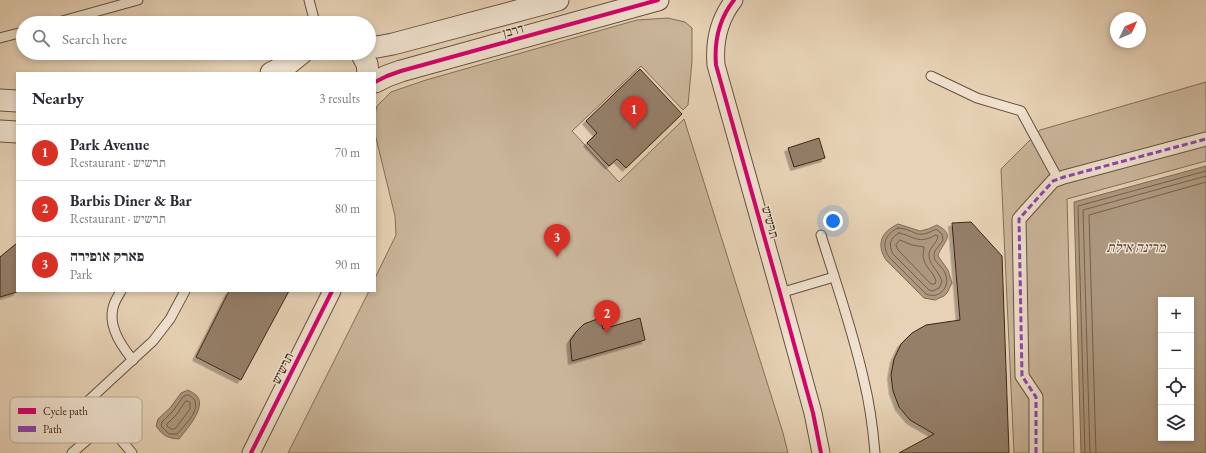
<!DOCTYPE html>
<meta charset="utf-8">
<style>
:root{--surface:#fff;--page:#f2f2f3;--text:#2b2b33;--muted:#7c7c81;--line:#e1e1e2;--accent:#d93025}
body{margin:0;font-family:"EB Garamond","Frank Ruhl Libre",serif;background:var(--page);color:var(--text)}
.controls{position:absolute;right:12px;bottom:12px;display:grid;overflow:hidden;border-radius:0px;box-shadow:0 2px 6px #0003}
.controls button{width:36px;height:36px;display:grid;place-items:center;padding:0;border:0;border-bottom:1px solid var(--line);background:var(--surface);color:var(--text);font:20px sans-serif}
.compass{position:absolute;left:1110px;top:12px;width:36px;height:36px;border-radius:50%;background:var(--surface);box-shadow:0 2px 6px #0003;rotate:46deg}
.you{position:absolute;left:833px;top:221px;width:14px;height:14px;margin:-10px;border:3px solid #fff;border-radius:50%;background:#1a73e8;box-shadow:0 0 0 6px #1a73e833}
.badge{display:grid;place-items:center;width:26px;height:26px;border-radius:50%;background:var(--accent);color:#fff;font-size:13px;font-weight:700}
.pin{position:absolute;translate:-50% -33px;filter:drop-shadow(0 1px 2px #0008)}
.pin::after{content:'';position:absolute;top:21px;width:14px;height:12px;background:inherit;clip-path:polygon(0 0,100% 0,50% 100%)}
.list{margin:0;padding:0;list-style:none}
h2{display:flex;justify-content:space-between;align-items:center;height:52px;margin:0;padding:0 16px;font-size:17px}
h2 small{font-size:13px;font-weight:400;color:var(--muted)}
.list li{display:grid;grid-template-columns:26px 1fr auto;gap:12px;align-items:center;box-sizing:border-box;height:56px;padding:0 16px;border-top:1px solid var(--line)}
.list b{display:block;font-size:15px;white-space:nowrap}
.list p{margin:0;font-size:13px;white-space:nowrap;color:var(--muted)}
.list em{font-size:13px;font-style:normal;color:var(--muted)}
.icon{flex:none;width:22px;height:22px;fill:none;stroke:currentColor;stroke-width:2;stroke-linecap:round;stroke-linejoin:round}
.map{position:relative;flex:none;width:1206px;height:453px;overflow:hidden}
.search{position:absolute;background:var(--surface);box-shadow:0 2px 6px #0003;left:16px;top:16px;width:360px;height:44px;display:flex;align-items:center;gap:10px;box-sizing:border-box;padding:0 14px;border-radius:22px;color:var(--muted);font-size:15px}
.panel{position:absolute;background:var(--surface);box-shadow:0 2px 6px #0003;left:16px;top:72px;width:360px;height:220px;border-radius:0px}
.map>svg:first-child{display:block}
</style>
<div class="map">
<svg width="1206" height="453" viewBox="0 0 1206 453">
<defs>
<filter id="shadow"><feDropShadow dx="-3.5" dy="3.5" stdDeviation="0" flood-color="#0004"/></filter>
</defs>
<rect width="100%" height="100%" fill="#e7d2b5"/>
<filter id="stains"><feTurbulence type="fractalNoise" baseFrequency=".005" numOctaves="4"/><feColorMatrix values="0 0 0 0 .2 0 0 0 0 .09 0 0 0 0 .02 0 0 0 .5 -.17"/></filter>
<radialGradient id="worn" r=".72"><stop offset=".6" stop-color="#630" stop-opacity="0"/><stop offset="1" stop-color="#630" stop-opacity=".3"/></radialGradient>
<g fill="#cab59a" stroke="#846e58">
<polygon points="668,18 685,22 692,28 692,61 688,105 683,110 641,66 572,131 619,182 684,119 783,433 788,453 288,453 369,291 375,291 375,278 396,235 395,216 375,134 375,114 377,106 391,92 426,80 637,20"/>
<polygon points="1206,82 1206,161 1067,199 1074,453 1014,453 1001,169 1040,130"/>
</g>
<g fill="#ad987f" stroke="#806a55" fill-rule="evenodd">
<path d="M1206,166V453H1081L1074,202ZM1161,300H1191V438H1161Z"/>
<path d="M898,224L920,231L928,229L937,225C958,236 941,243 938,256L948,270L952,283L947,293L944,296L935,300L924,298L886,260C876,244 881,232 898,224Z"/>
<path d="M188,390C191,392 194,393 196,395C208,406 186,430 179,439C167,438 163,436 156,426L158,419L170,408L181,393Z"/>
</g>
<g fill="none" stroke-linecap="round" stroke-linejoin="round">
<g stroke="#755f4a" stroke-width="1">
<path d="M898,228C917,229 914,241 936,229L942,234L943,240C940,246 933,250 934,257C935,263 943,267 945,273C951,286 940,300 926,294L889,257C881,245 885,234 898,228Z"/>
<path d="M899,233C914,236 919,245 935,235L938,236C937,244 928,248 929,256C929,265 940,272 942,282L939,288L933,291L929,290L893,254C888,245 890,238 899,233Z"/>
<path d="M900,240L912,245L924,247C924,251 922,256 924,260C926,268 934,273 936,281L935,284H931L898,250L896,245Z"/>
<path d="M188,395C191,396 194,398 195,401C199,412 184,426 177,434H169L161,426L162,422L173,411L183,397Z"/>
<polygon points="186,401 190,402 190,409 175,429 171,429 167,426 167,424 177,414"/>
<polyline points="1085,453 1078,206 1206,171"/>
<polyline points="1090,453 1083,210 1206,176"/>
<polyline points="1096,453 1089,215 1206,182"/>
</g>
</g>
<g fill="#957f69" stroke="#3d2616" filter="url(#shadow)">
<polygon points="640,69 682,114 626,168 617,159 609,166 587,143 597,133 586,121"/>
<polygon points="819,138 825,158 794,167 788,148"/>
<polygon points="971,222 1002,256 1009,453 899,453 934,434 910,420 899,407 893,391 891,375 894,359 901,344 912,333 926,325 960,320 952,223"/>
<polygon points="17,243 17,292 0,297 0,257"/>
<polygon points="229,291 289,291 241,380 196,357"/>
<polygon points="600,318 603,329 640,318 645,340 572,361 570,341 576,332 584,324"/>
</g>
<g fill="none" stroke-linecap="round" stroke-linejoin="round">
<g stroke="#68513e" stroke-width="11">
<g id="service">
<polyline points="309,0 315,23"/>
<polyline points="55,23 138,0"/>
<polyline points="0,38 23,32"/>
<polyline points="931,76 977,98 1021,111 1058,179"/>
<path d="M821,235C836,283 853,331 864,381C870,405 873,429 875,453"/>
<path d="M121,291C118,296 114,302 113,308C108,327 122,347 133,360"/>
<polyline points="780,293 834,277"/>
<polyline points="72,453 107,423"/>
<polyline points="132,453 88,401 153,341 170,319 185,291"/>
</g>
</g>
<g stroke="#68513e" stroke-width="15">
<polyline id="pedestrian" points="1036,453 1036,397 1022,376 1019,219 1053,181 1064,177 1206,139"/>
</g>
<g stroke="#68513e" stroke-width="19">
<g id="minor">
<path d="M734,0C719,19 714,41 716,65L780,293L813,413L821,453"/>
<polyline points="251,453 332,291"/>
</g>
</g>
<g stroke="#68513e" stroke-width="23">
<g id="tertiary">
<polyline points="369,46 377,47 393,44 558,0"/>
<polyline points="361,53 367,64 368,73"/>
<polyline points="271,73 287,65 302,53"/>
<polyline points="375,82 387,76 401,71 658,0"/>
<polyline points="0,100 17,101"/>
<polyline points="0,131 17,132"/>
</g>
</g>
<use href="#service" stroke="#efe2cf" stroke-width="9"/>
<use href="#pedestrian" stroke="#efe2cf" stroke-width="13"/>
<use href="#minor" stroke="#efe2cf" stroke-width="17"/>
<use href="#tertiary" stroke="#efe2cf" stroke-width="21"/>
<polyline stroke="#8e44ad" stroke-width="3" stroke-dasharray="6 3" stroke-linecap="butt" points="1036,453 1036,397 1022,376 1019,219 1053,181 1064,177 1206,139"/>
<g stroke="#efe2cf" stroke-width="6">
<g id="cycleway">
<path d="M734,0C719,19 714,41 716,65L780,293L813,413L821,453"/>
<polyline points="375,82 387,76 401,71 658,0"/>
<polyline points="251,453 332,291"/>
</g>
</g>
<use href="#cycleway" stroke="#d6006c" stroke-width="4"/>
</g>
<g text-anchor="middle" stroke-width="3" stroke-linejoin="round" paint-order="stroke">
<g font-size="13" fill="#3d2616" stroke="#efe2cf">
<text transform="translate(513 30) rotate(-15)" y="5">דרבן</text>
<text transform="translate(771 222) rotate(74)" y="5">תרשיש</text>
<text transform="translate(282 368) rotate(-63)" y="5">תרשיש</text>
</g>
<g font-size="14" font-style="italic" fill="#5f4836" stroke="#efe2cf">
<text x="1136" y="252">מרינה אילת</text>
</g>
</g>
<rect x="10" y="397" width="132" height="46" rx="6" fill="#efe2cf" stroke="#baaa98" stroke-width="1"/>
<rect x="18" y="408" width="18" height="6" fill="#d6006c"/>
<rect x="18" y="426" width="18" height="6" fill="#8e44ad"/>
<g font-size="11" fill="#3d2616">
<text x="43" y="415">Cycle path</text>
<text x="43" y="433">Path</text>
</g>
<rect width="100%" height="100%" filter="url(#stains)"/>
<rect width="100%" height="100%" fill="url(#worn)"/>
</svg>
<div class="controls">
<button>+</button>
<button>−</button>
<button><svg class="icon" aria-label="locate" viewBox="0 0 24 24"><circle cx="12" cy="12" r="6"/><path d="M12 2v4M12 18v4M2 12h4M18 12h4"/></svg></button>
<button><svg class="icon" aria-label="layers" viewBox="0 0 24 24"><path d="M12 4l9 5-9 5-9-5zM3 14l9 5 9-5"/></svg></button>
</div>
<svg class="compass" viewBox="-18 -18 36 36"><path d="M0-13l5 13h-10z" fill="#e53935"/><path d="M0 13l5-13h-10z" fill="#7c7c81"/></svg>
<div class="you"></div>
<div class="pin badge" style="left:634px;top:129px">1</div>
<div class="pin badge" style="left:607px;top:333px">2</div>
<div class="pin badge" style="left:557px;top:257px">3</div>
<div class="search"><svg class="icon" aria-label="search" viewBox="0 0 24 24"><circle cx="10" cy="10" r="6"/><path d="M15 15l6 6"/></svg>Search here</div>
<section class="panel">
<h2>Nearby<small>3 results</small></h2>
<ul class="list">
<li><span class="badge">1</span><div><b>Park Avenue</b><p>Restaurant · תרשיש</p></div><em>70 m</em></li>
<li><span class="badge">2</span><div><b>Barbis Diner &amp; Bar</b><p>Restaurant · תרשיש</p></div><em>80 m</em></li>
<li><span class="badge">3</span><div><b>פארק אופירה</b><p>Park</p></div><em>90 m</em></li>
</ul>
</section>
</div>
